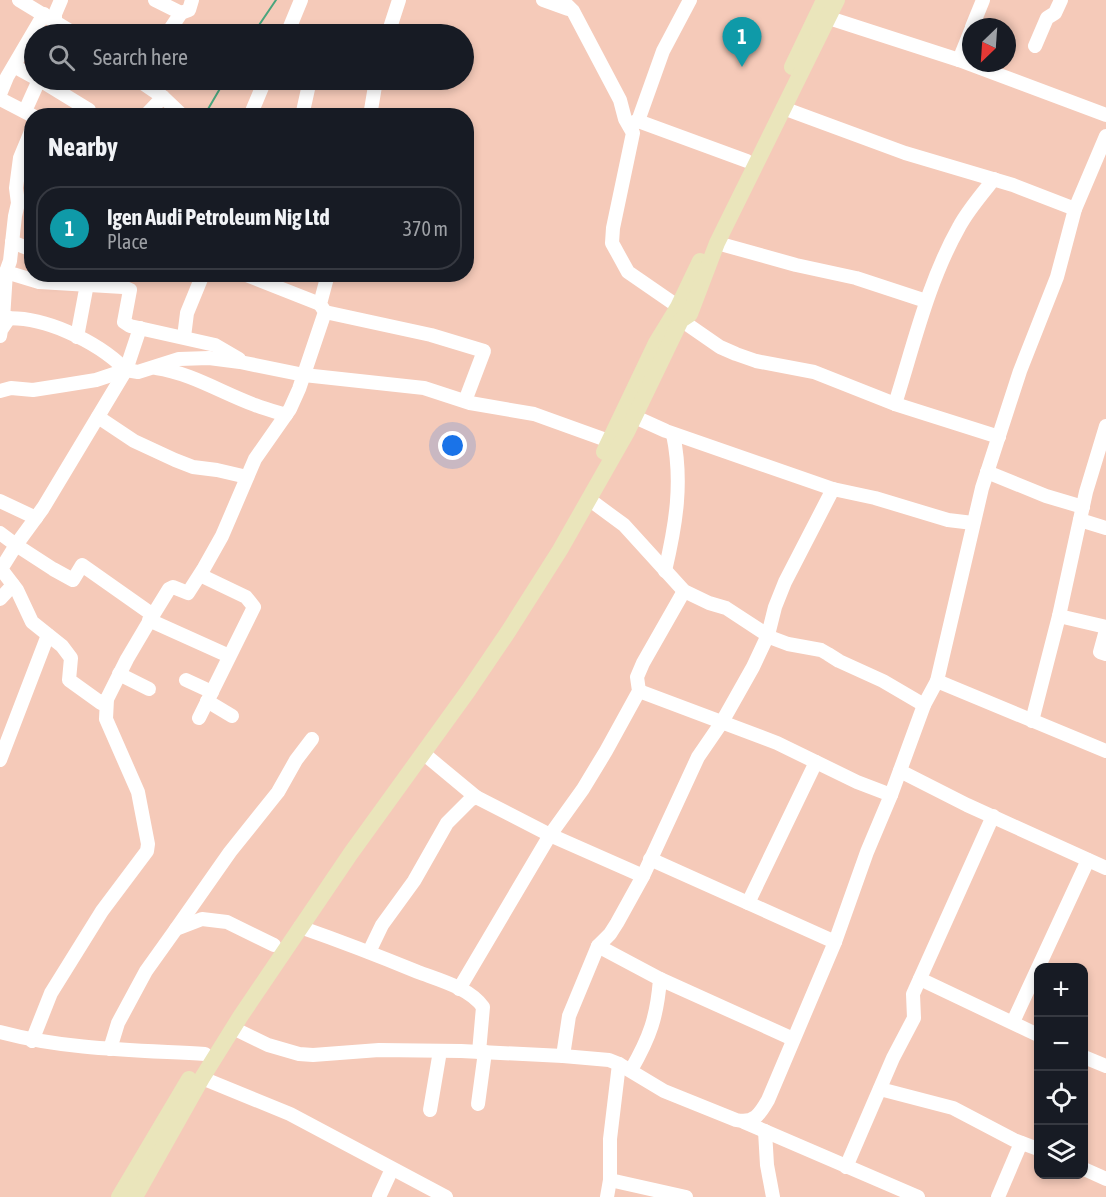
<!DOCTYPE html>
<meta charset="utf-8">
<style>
:root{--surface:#171b24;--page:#20242c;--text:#f1f3f6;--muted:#9ea1a6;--line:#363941;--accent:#0b8043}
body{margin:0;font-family:"Asap Condensed",sans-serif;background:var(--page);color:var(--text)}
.controls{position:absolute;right:18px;bottom:18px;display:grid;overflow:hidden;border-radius:12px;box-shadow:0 3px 9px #0003}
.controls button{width:54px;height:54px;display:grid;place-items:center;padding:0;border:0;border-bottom:2px solid var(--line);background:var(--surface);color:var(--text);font:30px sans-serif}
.compass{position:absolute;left:962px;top:18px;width:54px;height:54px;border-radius:50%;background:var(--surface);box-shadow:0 3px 9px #0003;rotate:205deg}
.you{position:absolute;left:453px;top:446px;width:21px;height:21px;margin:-15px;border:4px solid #fff;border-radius:50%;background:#1a73e8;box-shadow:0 0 0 9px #1a73e833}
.badge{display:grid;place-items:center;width:39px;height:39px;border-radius:50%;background:var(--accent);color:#fff;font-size:20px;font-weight:700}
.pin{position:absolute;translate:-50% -50px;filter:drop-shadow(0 2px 3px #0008)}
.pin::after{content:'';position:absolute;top:32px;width:21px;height:18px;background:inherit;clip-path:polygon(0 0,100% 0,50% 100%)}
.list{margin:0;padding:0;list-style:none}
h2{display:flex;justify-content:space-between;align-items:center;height:78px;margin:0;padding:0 24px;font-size:26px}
h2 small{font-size:20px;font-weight:400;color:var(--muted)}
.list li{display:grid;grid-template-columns:39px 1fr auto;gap:18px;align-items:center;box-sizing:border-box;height:84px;margin:0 12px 12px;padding:0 12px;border:2px solid var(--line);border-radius:24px}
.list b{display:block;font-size:22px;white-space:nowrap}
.list p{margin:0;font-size:20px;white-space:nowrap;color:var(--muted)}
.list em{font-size:20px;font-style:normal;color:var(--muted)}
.icon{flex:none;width:33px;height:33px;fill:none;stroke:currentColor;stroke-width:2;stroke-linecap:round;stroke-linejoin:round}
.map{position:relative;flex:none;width:1106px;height:1197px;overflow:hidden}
.search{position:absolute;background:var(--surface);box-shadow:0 3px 9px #0003;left:24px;top:24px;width:450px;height:66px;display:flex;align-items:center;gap:15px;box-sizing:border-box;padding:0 21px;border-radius:33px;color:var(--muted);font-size:22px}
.panel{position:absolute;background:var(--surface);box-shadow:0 3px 9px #0003;left:24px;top:108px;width:450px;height:174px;border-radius:24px}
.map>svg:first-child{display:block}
</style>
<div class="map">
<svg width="1106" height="1197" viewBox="0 0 1106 1197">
<rect width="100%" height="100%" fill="#f5cab9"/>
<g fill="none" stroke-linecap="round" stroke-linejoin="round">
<g stroke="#4aa57d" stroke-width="2">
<polyline points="253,34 276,0"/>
<polyline points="204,116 225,80"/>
<polyline points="109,281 112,274"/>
</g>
<g stroke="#fff" stroke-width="14">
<polyline points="19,0 75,34"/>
<polyline points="155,0 181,13"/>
<polyline points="543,0 568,9"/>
<polyline points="562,0 573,11 620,100 625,119 633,133 613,228 612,243 628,272 686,312"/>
<polyline points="829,18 959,60 1106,115"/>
<polyline points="55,21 55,14 61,0"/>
<polyline points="972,27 983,0"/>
<polyline points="167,34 181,13 189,10 192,0"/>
<polyline points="287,34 301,0"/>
<polyline points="388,34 399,0"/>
<polyline points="1035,46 1047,18 1055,13 1061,0"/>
<polyline points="959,60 971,30"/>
<polyline points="14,66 34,77"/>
<polyline points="40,80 89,110"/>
<polyline points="138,80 163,97 183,116"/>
<polyline points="0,94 7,77 44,14"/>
<polyline points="0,99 33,116"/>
<polyline points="783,108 905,153 1013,185 1075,209"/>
<polyline points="25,111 39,80"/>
<polyline points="145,116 163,97"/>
<polyline points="250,116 265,80"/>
<polyline points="302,116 310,80"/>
<polyline points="370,116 376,80"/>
<polyline points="638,121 663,51 690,0"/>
<polyline points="633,125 634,122 638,121 747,161"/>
<polyline points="12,242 32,250"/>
<polyline points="717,243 796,265 856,278 926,301"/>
<polyline points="6,272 39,282 123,287 130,290 124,322 130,326 215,345 239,359"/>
<polyline points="244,274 320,304"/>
<polyline points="325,312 431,335 484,351 465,401"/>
<path d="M0,319C41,314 97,341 126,370"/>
<polyline points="3,319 6,272 10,261 15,216 18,203 16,188 20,158 32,129"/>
<polyline points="681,320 720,347 736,354 756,361 814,372 895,404 999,437"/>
<polyline points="140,328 126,370 43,508 16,545 53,569 73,580 82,565 153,615 169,589 173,587 188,593 204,568 222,536 255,459 290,409 299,389 325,312 320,304 328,274"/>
<polyline points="0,336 1,330 9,318"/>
<polyline points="77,337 87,284"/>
<polyline points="184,337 187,313 203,274"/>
<path d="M156,368C191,373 222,393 255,405C265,409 276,412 286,415"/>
<polyline points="0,391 11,388 33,390 65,385 96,380 126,370 138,372 179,359 209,358 240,362 304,375 424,388 470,403 534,414 609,441"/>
<path d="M895,404C914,344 928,282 959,227C968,210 982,194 994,179"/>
<polyline points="98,417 134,441 175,460 193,467 217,470 247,477"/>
<polyline points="635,417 666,431 833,489 875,498 948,520 973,523"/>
<polyline points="987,472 1046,496 1083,507"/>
<polyline points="590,500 624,525 684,591 709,603 726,608 772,638 788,644 821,650 828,654 839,661 883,681 924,705"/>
<polyline points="0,501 36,518"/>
<polyline points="1080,520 1106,528"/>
<polyline points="0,533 16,545 1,569 17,590 32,622 62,646 71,658 69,680 101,703 107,699"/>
<path d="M665,571C676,524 683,482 673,434"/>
<polyline points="0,599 13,585"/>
<polyline points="1059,616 1106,627"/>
<polyline points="149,620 229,656"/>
<polyline points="1106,630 1100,652 1106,654"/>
<polyline points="119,674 149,689"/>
<polyline points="186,680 212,692"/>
<polyline points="937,681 1106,751"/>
<polyline points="639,691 777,743 857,782 891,795"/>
<polyline points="207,701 232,716"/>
<polyline points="199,718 254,607 246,597 200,575"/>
<polyline points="1032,721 1059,616 1086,492 1106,426"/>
<polyline points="423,753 476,797"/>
<polyline points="0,760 48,635"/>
<polyline points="900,771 967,805 1106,868"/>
<polyline points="650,859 835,942"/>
<polyline points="748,903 816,762"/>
<path d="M300,927C340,941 379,956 418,972C439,980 470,988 483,1007L479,1052"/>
<polyline points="176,929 230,852 278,792 296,760 312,739"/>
<polyline points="369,952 382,925 414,881 447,823 470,800 476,797 550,835 643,876"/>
<polyline points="660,979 793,1039"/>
<polyline points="920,979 1038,1035"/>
<polyline points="459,989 550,835 583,789 606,751 639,691 637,677 643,663 684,591"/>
<polyline points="1013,1022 1088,860"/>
<path d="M233,1028L268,1045L299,1054L313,1055L379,1050L461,1051L563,1056L609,1060L619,1064L664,1091L736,1120C754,1124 760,1114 768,1100L835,942L867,852L891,795L924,705L937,681L982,488L1020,371L1057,277L1075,209L1106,136"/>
<path d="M0,1032C67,1050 136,1050 205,1054"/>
<polyline points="32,1041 51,993 102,911 147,851 148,844 138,792 106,719 107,699 127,659 153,615"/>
<polyline points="110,1049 118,1023 146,971 176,929 202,919 227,922 274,945"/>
<polyline points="563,1056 569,1016 598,946"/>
<polyline points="1084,1057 1106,1066"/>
<path d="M631,1070C650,1037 657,1017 660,979L598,946L610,934L617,923L643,876L698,757L722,722L753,667L768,635L775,607L785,582L833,489"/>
<polyline points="202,1078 290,1114 446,1197"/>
<polyline points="880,1089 953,1108 1014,1140 1038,1149"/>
<polyline points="478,1104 485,1052"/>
<polyline points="430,1110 440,1051"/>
<polyline points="744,1122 918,1197"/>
<polyline points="765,1131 767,1165 773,1197"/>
<polyline points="846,1167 893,1058 914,1018 913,994 993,816"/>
<polyline points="1084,1169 1106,1179"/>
<polyline points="610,1180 686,1197"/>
<polyline points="379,1197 392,1169"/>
<polyline points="607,1197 610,1180 610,1139 619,1064"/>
<polyline points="998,1197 1021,1143"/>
</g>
<g stroke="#eae5bb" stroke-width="16">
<polyline points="792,67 824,0"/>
<polyline points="604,452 656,343 678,307 700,261"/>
<polyline points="119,1197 189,1079"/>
<polyline points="135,1197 202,1078 240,1017 351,853 468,691 508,632 560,550 627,432 681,320 690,314 717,243 837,0"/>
</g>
</g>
</svg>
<div class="controls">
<button>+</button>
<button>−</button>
<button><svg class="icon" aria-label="locate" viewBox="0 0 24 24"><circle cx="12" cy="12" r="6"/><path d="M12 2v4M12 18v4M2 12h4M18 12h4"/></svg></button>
<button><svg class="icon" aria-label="layers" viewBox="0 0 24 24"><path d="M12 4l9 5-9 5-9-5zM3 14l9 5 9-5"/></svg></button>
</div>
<svg class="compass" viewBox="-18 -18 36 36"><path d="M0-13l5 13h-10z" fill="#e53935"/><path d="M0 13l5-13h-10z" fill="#9ea1a6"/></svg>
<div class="you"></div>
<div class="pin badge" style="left:742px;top:67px;background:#0f9aa8">1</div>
<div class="search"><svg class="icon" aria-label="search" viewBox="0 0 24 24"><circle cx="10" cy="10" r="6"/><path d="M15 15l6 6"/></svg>Search here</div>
<section class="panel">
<h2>Nearby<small></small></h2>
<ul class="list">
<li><span class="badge" style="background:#0f9aa8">1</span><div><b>Igen Audi Petroleum Nig Ltd</b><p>Place</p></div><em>370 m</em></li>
</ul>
</section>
</div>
